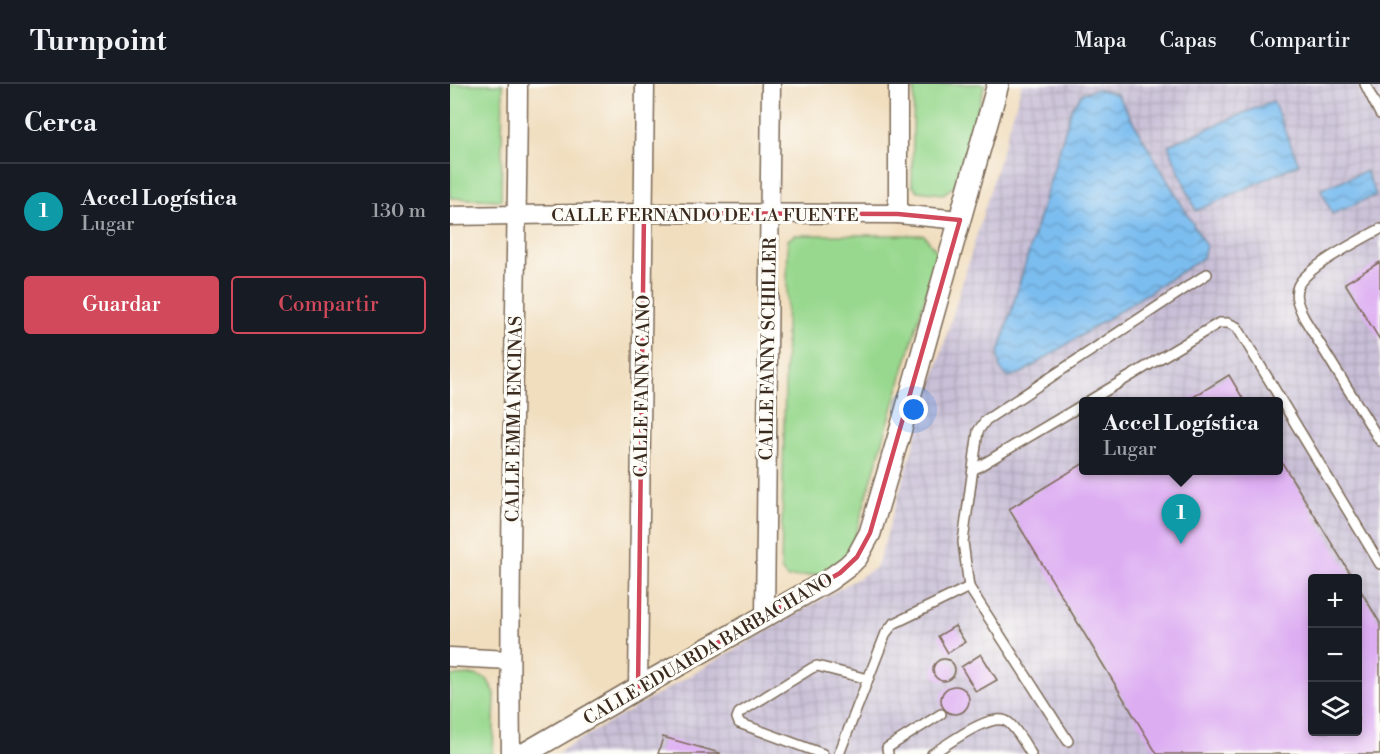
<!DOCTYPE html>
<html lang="es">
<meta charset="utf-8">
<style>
:root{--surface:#171b24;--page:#20242c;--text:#f1f3f6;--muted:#9ea1a6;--line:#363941;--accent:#d1495b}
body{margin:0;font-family:"Libre Bodoni",serif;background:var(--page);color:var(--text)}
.controls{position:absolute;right:18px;bottom:18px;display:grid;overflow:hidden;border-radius:6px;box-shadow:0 3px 9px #0003}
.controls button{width:54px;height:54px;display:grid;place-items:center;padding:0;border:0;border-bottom:2px solid var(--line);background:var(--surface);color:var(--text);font:30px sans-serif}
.you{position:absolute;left:464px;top:326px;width:21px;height:21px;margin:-15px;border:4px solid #fff;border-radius:50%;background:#1a73e8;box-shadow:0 0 0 9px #1a73e833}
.badge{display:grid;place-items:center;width:39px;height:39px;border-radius:50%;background:var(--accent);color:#fff;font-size:20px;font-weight:700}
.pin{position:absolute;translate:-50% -50px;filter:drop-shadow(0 2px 3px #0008)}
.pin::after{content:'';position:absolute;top:32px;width:21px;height:18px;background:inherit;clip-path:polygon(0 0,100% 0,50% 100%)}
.popup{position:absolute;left:629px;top:313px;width:204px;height:78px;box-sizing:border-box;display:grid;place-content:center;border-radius:6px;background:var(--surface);filter:drop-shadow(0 2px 4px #0005);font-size:20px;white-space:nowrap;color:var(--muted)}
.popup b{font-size:22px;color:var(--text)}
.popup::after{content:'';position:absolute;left:50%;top:100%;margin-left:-12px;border:12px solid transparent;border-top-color:var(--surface)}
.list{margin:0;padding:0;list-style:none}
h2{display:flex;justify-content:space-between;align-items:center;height:78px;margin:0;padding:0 24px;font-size:26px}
h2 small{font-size:20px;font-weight:400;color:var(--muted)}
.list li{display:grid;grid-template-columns:39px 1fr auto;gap:18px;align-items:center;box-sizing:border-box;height:96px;padding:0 24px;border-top:2px solid var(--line)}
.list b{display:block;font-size:22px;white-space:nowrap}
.list p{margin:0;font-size:20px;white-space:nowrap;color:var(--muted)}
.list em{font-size:20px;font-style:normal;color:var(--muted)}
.actions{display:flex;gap:12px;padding:18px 24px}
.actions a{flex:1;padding:14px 0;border:2px solid var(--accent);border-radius:6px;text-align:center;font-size:21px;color:var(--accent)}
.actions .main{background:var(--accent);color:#fff}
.icon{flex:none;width:33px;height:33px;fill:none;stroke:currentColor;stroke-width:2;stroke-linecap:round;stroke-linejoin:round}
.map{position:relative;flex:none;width:930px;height:670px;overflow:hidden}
header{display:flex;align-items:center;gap:36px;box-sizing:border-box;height:84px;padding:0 30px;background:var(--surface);border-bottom:2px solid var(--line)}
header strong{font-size:28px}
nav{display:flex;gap:33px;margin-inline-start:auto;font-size:21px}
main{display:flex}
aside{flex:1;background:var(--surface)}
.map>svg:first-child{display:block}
</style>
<header>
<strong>Turnpoint</strong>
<nav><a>Mapa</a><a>Capas</a><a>Compartir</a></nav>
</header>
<main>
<aside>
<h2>Cerca<small></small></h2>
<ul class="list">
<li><span class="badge" style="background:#0f9aa8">1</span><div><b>Accel Logística</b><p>Lugar</p></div><em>130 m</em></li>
</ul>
<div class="actions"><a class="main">Guardar</a><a>Compartir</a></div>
</aside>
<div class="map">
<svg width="930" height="670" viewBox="0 0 930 670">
<defs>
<pattern id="industrial-grid" width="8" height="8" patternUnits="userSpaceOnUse" patternTransform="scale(1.5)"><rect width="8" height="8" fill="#c9bfd7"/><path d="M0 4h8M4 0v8" fill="none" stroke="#aea4b8"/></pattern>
<pattern id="water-waves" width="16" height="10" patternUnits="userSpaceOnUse" patternTransform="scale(1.5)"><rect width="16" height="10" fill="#7bbdf0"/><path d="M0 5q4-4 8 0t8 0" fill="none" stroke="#669ac2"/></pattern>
</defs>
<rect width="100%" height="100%" fill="#fdfcf7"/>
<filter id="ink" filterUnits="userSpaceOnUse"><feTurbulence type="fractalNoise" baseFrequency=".0167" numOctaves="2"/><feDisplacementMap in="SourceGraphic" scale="12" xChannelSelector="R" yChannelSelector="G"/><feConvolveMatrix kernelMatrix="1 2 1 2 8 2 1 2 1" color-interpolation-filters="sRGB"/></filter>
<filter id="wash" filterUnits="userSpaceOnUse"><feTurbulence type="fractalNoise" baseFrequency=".008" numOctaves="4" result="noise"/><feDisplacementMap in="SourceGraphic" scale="24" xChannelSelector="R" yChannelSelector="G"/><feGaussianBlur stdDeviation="1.35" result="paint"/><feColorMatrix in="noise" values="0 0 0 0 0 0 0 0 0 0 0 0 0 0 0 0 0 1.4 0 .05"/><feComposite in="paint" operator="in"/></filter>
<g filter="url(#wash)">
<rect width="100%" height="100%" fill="#f1debf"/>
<path fill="url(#industrial-grid)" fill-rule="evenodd" d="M572,0H930V670H105L427,483ZM634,318H828V386H634ZM862,494H908V648H862Z"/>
<g fill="#98d88e" stroke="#6a8156" stroke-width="1.5">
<polygon points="0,0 53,0 51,116 0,114"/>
<polygon points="464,0 535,0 506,101 493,110 467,107 462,101"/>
<polygon points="345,151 474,151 488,169 397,480 387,488 337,494 331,486 338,156"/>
<polygon points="25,591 37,595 45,609 43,670 0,670 0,592"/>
</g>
<g fill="url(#water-waves)" stroke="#5b7487" stroke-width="1.5">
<polygon points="646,5 667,10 756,162 753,174 572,289 558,293 550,285 548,271 622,23 633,9"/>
<polygon points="823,17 849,80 746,127 718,61"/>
<polygon points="916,87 926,111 882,130 871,105"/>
</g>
<g id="blocks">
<g fill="#ddadf2">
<polygon points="930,178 930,256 895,199"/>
<polygon points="779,291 795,318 735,318"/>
<polygon points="828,372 903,494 862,494 862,648 908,648 908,502 930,539 930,670 707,670 559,425 634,379 634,386 828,386"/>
<polygon points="505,542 515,558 498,569 488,552"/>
<polygon points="531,570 547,596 526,608 511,583"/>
<circle cx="494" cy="586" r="11"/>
<circle cx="505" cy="616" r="14"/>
<polygon points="213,653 270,669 270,670 208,670"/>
</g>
</g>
</g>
<g filter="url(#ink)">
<use href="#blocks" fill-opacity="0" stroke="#7b6956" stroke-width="1.5"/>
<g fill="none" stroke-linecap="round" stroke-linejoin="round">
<g stroke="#7b6956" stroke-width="12">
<g id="service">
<polyline points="915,0 930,30"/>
<path d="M930,145C909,157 858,182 848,202C843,213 850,224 854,234L930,357"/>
<polyline points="637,318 769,239 778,239 787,243 930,480"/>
<polyline points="523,386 634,320"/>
<polyline points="519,503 618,657"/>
<polyline points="373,670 289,639 287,634 289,629 362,584 367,582 418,595"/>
<polyline points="389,670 436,549 443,540 519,503 513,458 528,347 536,336 757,190"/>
<polyline points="438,670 437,664 491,630"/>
<path d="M482,670C497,661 543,625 559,639C568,647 575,660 581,670"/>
</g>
</g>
<g stroke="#7b6956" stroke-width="21">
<g id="minor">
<polyline points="448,130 448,0"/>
<polyline points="0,132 194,129 448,130 510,136"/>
<polyline points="315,531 321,0"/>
<polyline points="0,573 60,576"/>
<polyline points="188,604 195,0"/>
<path d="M61,670C58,447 67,223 68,0"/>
</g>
</g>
<g stroke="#7b6956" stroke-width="24">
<polyline id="tertiary" points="74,670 188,604 379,496 398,482 407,473 420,449 450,348 548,0"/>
</g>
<use href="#service" stroke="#fff" stroke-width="9"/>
<use href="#minor" stroke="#fff" stroke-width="18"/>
<use href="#tertiary" stroke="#fff" stroke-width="21"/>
</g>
</g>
<path fill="none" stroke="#d1495b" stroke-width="4.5" stroke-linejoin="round" d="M194,129L448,130L510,136L420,449L407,473L390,489L188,604Z"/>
<g text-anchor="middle" stroke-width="6" stroke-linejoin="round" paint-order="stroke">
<g font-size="18" fill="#3b2a1e" stroke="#fdfcf7">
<text x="255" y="137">CALLE FERNANDO DE LA FUENTE</text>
<text transform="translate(318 265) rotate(-89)" y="6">CALLE FANNY SCHILLER</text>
<text transform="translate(192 302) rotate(-89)" y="6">CALLE FANNY CANO</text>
<text transform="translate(64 335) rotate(-89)" y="6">CALLE EMMA ENCINAS</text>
<text transform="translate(258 565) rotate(-30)" y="6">CALLE EDUARDA BARBACHANO</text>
</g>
</g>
</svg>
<div class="controls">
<button>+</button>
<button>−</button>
<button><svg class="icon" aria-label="layers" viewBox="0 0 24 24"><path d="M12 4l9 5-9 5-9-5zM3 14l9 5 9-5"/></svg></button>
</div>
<div class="you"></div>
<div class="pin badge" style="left:731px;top:460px;background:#0f9aa8">1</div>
<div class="popup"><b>Accel Logística</b>Lugar</div>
</div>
</main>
